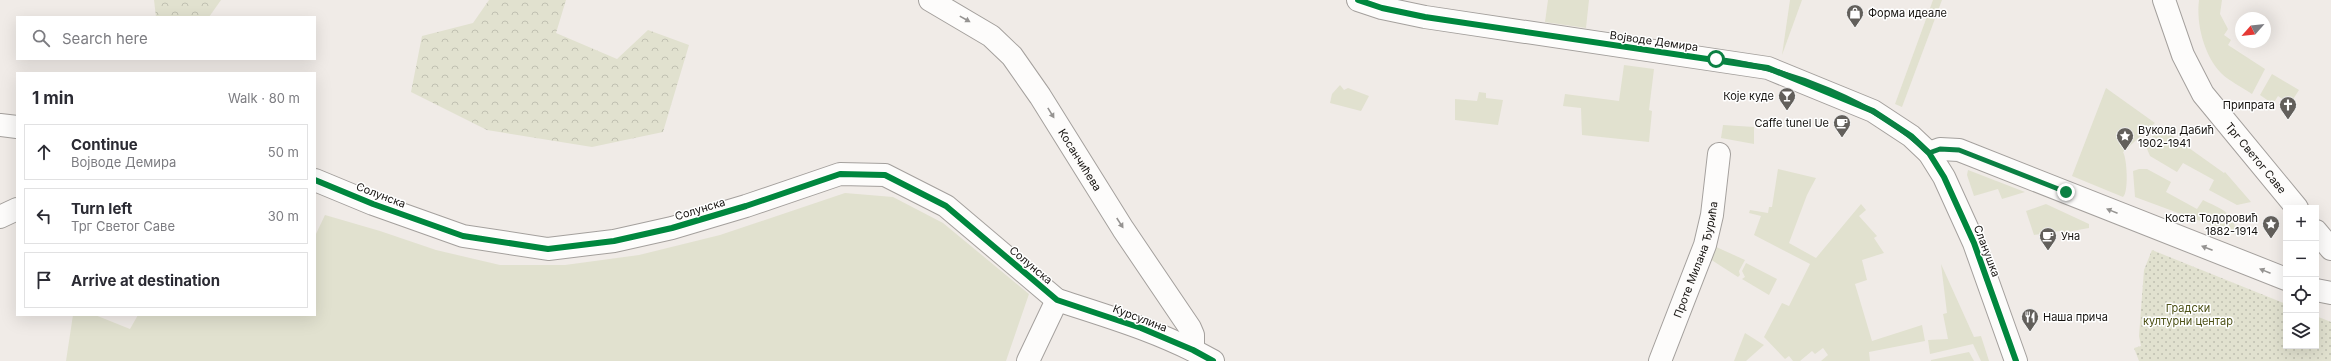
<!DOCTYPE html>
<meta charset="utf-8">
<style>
:root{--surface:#fff;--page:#f7f7f7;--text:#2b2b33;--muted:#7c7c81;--line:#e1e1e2}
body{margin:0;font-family:Inter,sans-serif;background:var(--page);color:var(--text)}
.controls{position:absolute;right:12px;bottom:12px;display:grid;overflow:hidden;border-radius:0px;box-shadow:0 4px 16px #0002}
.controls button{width:36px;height:36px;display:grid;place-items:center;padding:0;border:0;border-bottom:1px solid var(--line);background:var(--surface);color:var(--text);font:20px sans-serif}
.compass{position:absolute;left:2235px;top:12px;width:36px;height:36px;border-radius:50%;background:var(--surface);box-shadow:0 4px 16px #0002;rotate:243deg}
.stop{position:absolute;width:12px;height:12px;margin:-9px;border:3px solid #0b8043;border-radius:50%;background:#fff}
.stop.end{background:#0b8043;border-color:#fff;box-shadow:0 1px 4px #0008}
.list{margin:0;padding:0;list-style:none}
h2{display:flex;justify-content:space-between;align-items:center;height:52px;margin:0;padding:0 16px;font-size:17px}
h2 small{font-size:13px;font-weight:400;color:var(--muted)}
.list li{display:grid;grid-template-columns:26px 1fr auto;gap:12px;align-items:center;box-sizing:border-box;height:56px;margin:0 8px 8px;padding:0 8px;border:1px solid var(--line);border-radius:0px}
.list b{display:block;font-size:15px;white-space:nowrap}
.list p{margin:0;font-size:13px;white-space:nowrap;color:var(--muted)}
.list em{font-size:13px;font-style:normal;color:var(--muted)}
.icon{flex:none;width:22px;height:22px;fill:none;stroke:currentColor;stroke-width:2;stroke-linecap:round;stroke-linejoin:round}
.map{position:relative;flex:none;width:2331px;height:361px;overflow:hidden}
.search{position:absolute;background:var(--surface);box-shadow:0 4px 16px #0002;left:16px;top:16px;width:300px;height:44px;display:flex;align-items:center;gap:10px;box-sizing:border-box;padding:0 14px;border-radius:0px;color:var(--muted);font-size:15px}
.panel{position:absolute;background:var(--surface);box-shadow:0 4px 16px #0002;left:16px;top:72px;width:300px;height:244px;border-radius:0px}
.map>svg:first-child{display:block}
</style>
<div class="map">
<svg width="2331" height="361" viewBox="0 0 2331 361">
<defs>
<pattern id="forest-crowns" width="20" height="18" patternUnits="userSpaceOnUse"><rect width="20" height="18" fill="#e1e1cf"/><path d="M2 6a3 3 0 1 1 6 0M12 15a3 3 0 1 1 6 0" fill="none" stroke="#c0c0b1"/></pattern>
<pattern id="park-dots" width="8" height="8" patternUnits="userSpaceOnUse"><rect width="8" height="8" fill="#e1e1cf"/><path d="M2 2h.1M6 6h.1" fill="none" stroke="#c0c0b1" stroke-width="1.8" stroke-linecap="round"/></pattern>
</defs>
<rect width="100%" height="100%" fill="#f0ebe7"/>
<g fill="#e1e1cf">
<polygon points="1548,0 1589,0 1586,28 1545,22"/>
<polygon points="1790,0 1802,0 1782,55"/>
<polygon points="1933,0 1942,0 1902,107 1895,104"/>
<path d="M2199,0H2222L2220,14L2228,29L2224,35L2231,40L2228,45L2265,69L2252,94C2242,87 2229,81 2221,73C2204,55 2196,24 2199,0Z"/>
<polygon points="1624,65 1654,69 1649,110 1652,111 1649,142 1582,135 1581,108 1563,106 1565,94 1619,101"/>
<polygon points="2272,74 2299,90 2290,104 2278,96 2273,104 2260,95"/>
<polygon points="1340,85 1344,90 1348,88 1369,96 1361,111 1330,103 1332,94"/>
<path d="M2106,88L2155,123L2123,152C2127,158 2129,192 2123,197L2072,176Z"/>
<polygon points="1479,92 1486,93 1486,98 1503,100 1498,125 1455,120 1455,99 1477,101"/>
<polygon points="1723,125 1754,127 1754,144 1721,138"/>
<polygon points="2161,128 2224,173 2225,172 2251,202 2237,205 2209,190 2214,180 2183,163 2177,172 2150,156 2145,144"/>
<polygon points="1778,169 1816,178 1807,195 1789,243 1816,258 1861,204 1866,210 1859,216 1877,236 1874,238 1884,253 1862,260 1867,280 1855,284 1872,341 1922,325 1925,341 1869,352 1870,361 1821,361 1828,355 1823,348 1815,354 1812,351 1800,361 1793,361 1789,356 1785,359 1764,337 1782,303 1789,306 1810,264 1754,235 1761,216 1749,213 1750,210 1768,213 1769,207 1772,207"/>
<path d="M2139,169H2147L2171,182L2166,192L2197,209L2203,200C2219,208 2237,213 2235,234L2135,197L2133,171Z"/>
<polygon points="1968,170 2025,192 2002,199 1998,189 1974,196 1967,175"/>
<polygon points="845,193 893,197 943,223 1029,294 1006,361 66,361 73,315 95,315 130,329 138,315 315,315 315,236 325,215 380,231 436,250 500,265 565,265 639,255 720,235"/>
<polygon points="2046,204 2089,224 2089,228 2061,233 2060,231 2034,235 2026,211"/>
<polygon points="1714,246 1745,260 1739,271 1740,275 1738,277 1710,259"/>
<polygon points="1746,263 1777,279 1769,295 1742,279 1745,277 1742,271"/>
<polygon points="1941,264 1974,337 1981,336 1989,361 1981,361 1973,344 1930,354 1928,340 1948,339 1943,314 1947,313"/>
<polygon points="1745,333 1764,345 1746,361 1734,361"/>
<polygon points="1969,352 1974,361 1931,361 1931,360"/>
</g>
<g fill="url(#forest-crowns)">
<polygon points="154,0 221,0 209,17 156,17"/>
<polygon points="489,0 566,0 556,33 617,59 648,30 689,45 663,132 592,147 487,130 411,92 422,36 473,23"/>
</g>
<polygon fill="url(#park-dots)" points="2152,250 2286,304 2286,346 2316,346 2316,316 2331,322 2331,361 2139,361 2134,348 2141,346 2139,336 2144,270"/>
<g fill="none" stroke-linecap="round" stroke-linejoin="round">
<g stroke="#a4a09d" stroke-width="24">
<g id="street">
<path id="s1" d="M930,0L991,36L1012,56L1040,96L1123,229L1190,328L1193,335V350"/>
<path id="s2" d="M2164,0L2183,55L2203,94L2297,208"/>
<polyline points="0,125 17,127"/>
<polyline points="1929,153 1940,149 1959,150 2286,279"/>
<polyline points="315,180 373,204 463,236 548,249 614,241 672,228 746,206 840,174 885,175 946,206 1057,300"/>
<polyline points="0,217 17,209"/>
<polyline points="2316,231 2331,249"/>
<polyline points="2316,290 2331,293"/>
<path id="s3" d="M1660,361L1705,245L1712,215L1719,154"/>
</g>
</g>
<g stroke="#a4a09d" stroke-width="24">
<g id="secondary">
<polyline points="1358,0 1382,8 1425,17 1768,68 1873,111 1911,136 1929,153 1944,177 1974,243 2016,361"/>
<path d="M1028,361L1057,300C1110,317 1164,333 1213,361"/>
</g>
</g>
<use href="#street" stroke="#fdfcfb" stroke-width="22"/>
<use href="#secondary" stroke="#fdfcfb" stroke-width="22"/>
<g stroke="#fff" stroke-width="8">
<g id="cycleway">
<polyline points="1358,0 1382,8 1425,17 1768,68 1873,111 1911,136 1929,153 1944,177 1974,243 2016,361"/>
<polyline points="315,180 373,204 463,236 548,249 614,241 672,228 746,206 840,174 885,175 946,206 1057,300 1141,328 1193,350 1213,361"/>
</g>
</g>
<use href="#cycleway" stroke="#00873e" stroke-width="6"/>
</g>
<defs><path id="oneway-solid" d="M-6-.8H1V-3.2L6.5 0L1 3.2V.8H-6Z"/></defs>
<g fill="#959391">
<use href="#oneway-solid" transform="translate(965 19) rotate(29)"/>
<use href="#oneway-solid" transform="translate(1051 113) rotate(58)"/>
<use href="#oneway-solid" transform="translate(2112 211) rotate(-158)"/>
<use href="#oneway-solid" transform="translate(1120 223) rotate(57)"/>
<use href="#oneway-solid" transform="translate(2207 248) rotate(-159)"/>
<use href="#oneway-solid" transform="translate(2265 271) rotate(-158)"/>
</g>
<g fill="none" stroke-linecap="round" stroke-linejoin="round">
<path stroke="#0b8043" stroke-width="5" d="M1716,59C1788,68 1876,102 1929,153L1940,149L1959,150L2066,192"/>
</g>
<defs>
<g id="shop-pin" transform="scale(0.9)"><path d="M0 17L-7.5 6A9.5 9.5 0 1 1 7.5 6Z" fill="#625f5b" stroke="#fff"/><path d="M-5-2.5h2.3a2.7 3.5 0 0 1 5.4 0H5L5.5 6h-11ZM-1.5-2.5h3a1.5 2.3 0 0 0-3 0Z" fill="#fff"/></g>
<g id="bar-pin" transform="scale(0.9)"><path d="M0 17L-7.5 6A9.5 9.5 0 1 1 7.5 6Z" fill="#625f5b" stroke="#fff"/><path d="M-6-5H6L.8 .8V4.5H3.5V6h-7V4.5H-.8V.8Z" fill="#fff"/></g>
<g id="church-pin" transform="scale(0.9)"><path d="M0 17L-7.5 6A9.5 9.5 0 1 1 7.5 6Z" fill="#625f5b" stroke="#fff"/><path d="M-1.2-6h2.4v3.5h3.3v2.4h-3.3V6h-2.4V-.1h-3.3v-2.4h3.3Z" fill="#fff"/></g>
<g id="cafe-pin" transform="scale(0.9)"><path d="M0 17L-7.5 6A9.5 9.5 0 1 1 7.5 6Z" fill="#625f5b" stroke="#fff"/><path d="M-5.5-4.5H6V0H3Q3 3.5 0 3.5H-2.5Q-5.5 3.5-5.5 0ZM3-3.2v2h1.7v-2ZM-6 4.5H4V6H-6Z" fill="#fff"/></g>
<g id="sight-pin" transform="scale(0.9)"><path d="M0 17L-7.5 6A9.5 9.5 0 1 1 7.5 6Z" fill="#625f5b" stroke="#fff"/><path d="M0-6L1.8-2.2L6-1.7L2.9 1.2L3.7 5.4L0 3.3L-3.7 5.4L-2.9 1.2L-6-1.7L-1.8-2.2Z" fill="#fff"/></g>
<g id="restaurant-pin" transform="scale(0.9)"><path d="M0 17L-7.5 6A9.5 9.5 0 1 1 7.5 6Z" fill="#625f5b" stroke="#fff"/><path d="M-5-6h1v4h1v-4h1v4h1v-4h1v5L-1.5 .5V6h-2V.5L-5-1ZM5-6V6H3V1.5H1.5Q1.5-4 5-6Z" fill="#fff"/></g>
</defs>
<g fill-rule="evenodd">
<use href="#shop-pin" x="1855" y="13"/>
<use href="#bar-pin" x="1787" y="96"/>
<use href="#church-pin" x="2288" y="105"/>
<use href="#cafe-pin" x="1842" y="123"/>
<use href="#sight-pin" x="2125" y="136"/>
<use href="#sight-pin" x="2271" y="224"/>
<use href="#cafe-pin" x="2048" y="236"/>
<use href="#restaurant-pin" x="2030" y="317"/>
</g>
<g text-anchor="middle" stroke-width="3" stroke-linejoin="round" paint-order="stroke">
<g font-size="11" fill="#161310" stroke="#fff" text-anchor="start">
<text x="1868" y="17">Форма идеале</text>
<text x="1774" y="100" text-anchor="end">Које куде</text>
<text x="2275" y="109" text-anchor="end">Припрата</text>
<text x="1829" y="127" text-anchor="end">Caffe tunel Ue</text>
<text x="2138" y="134">Вукола Дабић<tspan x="2138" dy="13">1902-1941</tspan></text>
<text x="2258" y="222" text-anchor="end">Коста Тодоровић<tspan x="2258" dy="13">1882-1914</tspan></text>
<text x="2061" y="240">Уна</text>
<text x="2043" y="321">Наша прича</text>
</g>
<g font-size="11" fill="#161310" stroke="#fff">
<text transform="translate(1654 41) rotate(8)" y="4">Војводе Демира</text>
<text dy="4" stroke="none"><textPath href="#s2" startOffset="185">Трг Светог Саве</textPath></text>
<text dy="4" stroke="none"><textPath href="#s1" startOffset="224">Косанчићева</textPath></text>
<text transform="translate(381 195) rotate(21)" y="4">Солунска</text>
<text transform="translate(700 209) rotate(-17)" y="4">Солунска</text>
<text transform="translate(1987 251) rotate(69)" y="4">Сланушка</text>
<text dy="4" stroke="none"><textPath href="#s3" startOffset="108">Проте Милана Ђурића</textPath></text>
<text transform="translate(1031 265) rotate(40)" y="4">Солунска</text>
<text transform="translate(1140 318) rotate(21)" y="4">Курсулина</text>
</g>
<g font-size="11" fill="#4d5117" stroke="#fff">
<text x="2188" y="312">Градски<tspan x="2188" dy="13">културни центар</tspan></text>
</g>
</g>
</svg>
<div class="controls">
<button>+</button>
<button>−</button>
<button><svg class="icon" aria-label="locate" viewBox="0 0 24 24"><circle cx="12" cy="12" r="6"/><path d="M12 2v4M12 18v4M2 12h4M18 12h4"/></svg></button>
<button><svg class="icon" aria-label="layers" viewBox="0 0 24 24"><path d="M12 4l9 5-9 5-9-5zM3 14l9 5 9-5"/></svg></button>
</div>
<svg class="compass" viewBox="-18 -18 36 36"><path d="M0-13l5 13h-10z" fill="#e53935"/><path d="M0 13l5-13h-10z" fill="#7c7c81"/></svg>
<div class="stop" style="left:1716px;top:59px"></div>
<div class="stop end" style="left:2066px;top:192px"></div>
<div class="search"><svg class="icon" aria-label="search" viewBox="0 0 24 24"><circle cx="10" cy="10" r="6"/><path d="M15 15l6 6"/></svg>Search here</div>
<section class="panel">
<h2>1 min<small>Walk · 80 m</small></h2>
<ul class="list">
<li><svg class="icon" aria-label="ahead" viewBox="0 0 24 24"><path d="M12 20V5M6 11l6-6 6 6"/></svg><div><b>Continue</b><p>Војводе Демира</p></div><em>50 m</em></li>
<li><svg class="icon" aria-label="left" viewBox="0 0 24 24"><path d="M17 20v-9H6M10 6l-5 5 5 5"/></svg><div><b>Turn left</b><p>Трг Светог Саве</p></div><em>30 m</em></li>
<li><svg class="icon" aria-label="arrive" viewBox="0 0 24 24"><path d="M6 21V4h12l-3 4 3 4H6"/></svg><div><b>Arrive at destination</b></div></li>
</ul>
</section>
</div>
